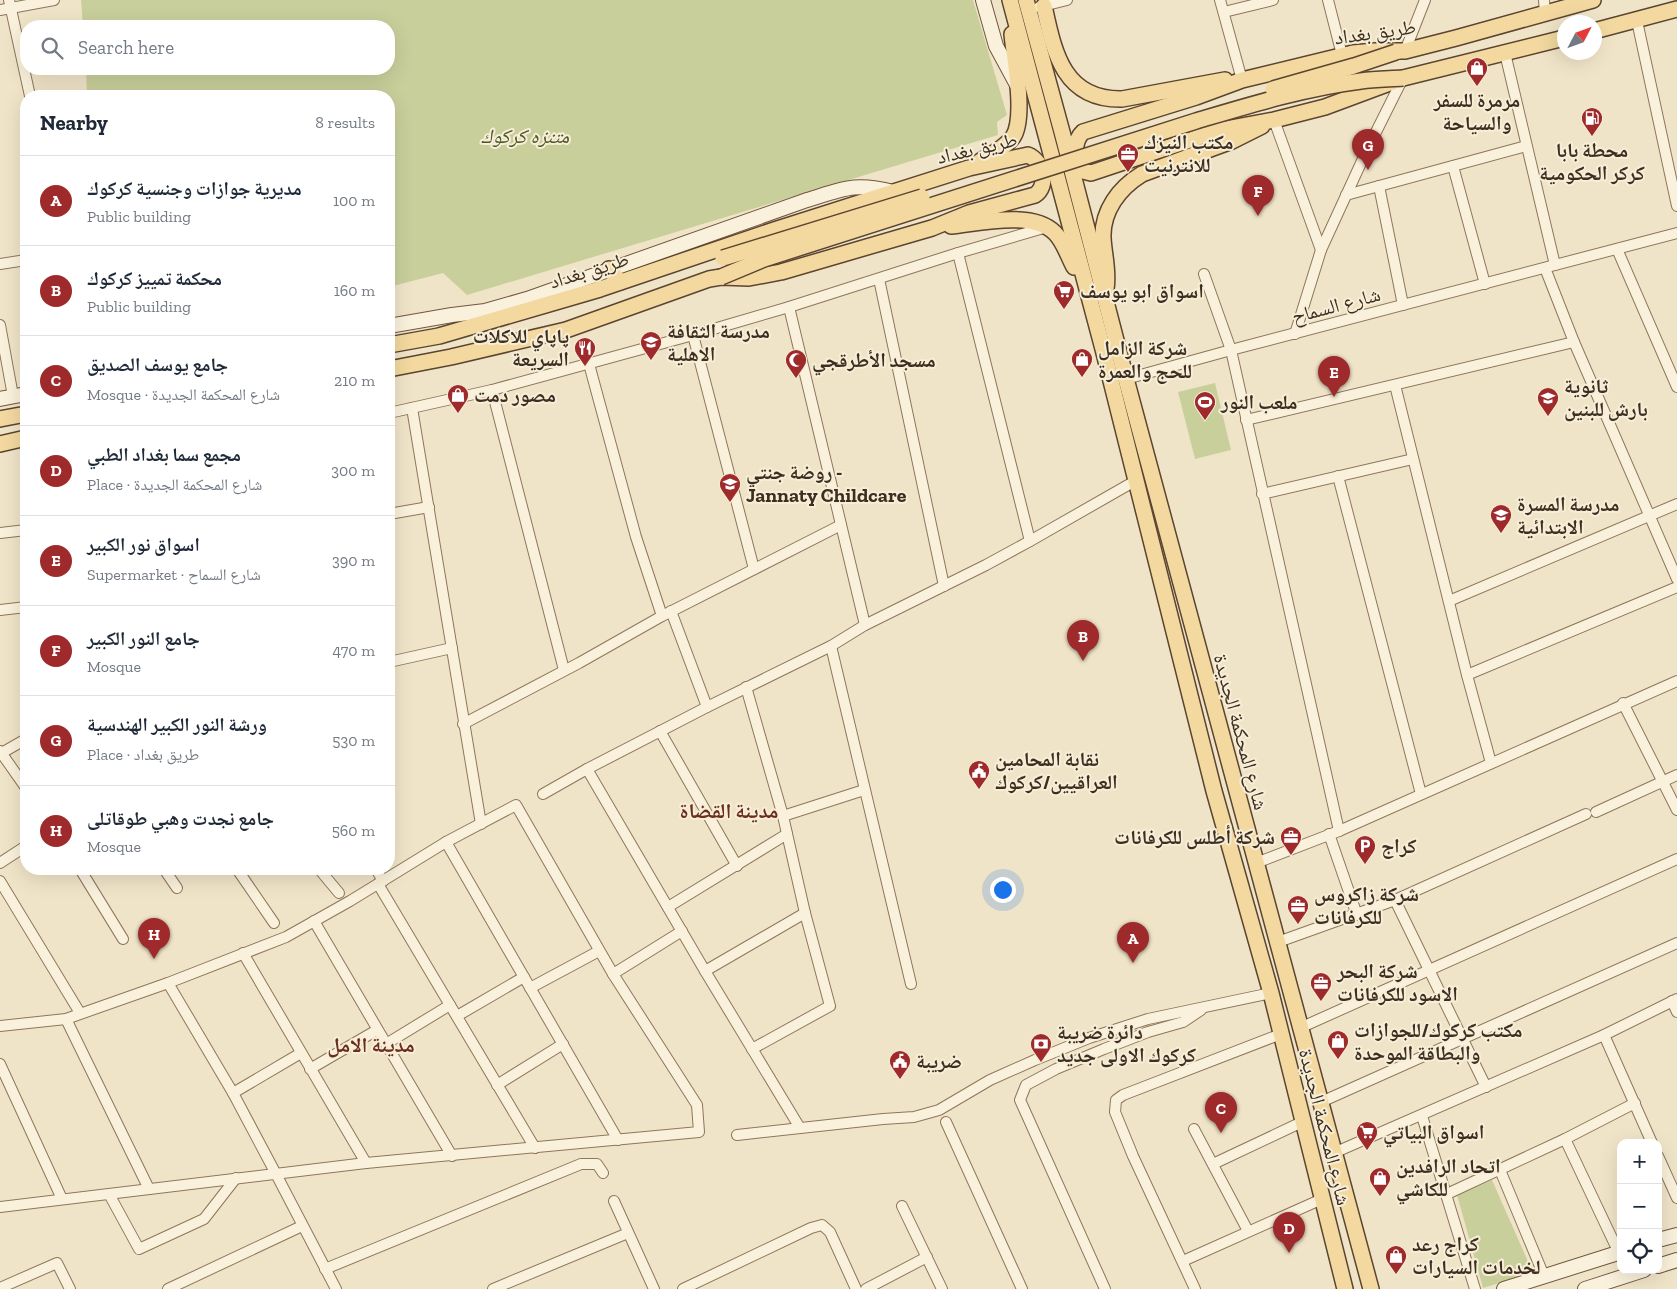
<!DOCTYPE html>
<meta charset="utf-8">
<style>
:root{--surface:#fff;--page:#f2f2f3;--text:#1f2937;--muted:#747a83;--line:#e0e1e3;--accent:#9e2a2b}
body{margin:0;font-family:"Zilla Slab","Noto Naskh Arabic",serif;background:var(--page);color:var(--text)}
.controls{position:absolute;right:15px;bottom:15px;display:grid;overflow:hidden;border-radius:10px;box-shadow:0 5px 20px #0002}
.controls button{width:45px;height:45px;display:grid;place-items:center;padding:0;border:0;border-bottom:1px solid var(--line);background:var(--surface);color:var(--text);font:25px sans-serif}
.compass{position:absolute;left:1557px;top:15px;width:45px;height:45px;border-radius:50%;background:var(--surface);box-shadow:0 5px 20px #0002;rotate:49deg}
.you{position:absolute;left:1002px;top:889px;width:18px;height:18px;margin:-12px;border:4px solid #fff;border-radius:50%;background:#1a73e8;box-shadow:0 0 0 8px #1a73e833}
.badge{display:grid;place-items:center;width:32px;height:32px;border-radius:50%;background:var(--accent);color:#fff;font-size:16px;font-weight:700}
.pin{position:absolute;translate:-50% -41px;filter:drop-shadow(0 1px 2px #0008)}
.pin::after{content:'';position:absolute;top:26px;width:18px;height:15px;background:inherit;clip-path:polygon(0 0,100% 0,50% 100%)}
.list{margin:0;padding:0;list-style:none}
h2{display:flex;justify-content:space-between;align-items:center;height:65px;margin:0;padding:0 20px;font-size:21px}
h2 small{font-size:16px;font-weight:400;color:var(--muted)}
.list li{display:grid;grid-template-columns:32px 1fr auto;gap:15px;align-items:center;box-sizing:border-box;height:90px;padding:0 20px;border-top:1px solid var(--line)}
.list b{display:block;font-size:19px;white-space:nowrap}
.list p{margin:0;font-size:16px;white-space:nowrap;color:var(--muted)}
.list em{font-size:16px;font-style:normal;color:var(--muted)}
.icon{flex:none;width:28px;height:28px;fill:none;stroke:currentColor;stroke-width:2;stroke-linecap:round;stroke-linejoin:round}
.map{position:relative;flex:none;width:1677px;height:1289px;overflow:hidden}
.search{position:absolute;background:var(--surface);box-shadow:0 5px 20px #0002;left:20px;top:20px;width:375px;height:55px;display:flex;align-items:center;gap:12px;box-sizing:border-box;padding:0 18px;border-radius:20px;color:var(--muted);font-size:19px}
.panel{position:absolute;background:var(--surface);box-shadow:0 5px 20px #0002;left:20px;top:90px;width:375px;height:785px;border-radius:20px}
.map>svg:first-child{display:block}
</style>
<div class="map">
<svg width="1677" height="1289" viewBox="0 0 1677 1289">
<rect width="100%" height="100%" fill="#f0e4c8"/>
<g fill="#c9cf9b">
<polygon points="81,0 973,0 1007,115 997,122 998,135 467,295 443,273 389,287 389,96 87,96 86,69 389,69 389,26 83,26"/>
<polygon points="1215,383 1231,450 1195,459 1178,392"/>
<polygon points="1492,1180 1533,1273 1483,1288 1457,1195"/>
</g>
<g fill="none" stroke-linecap="round" stroke-linejoin="round">
<g stroke="#8d765c" stroke-width="12">
<g id="street">
<polyline points="9,0 30,96"/>
<polyline points="1220,0 1242,80"/>
<polyline points="1328,0 1342,55"/>
<polyline points="1544,0 1545,14"/>
<polyline points="1039,7 1067,0"/>
<polyline points="0,10 54,0"/>
<polyline points="1224,12 1273,0"/>
<polyline points="1637,21 1677,206"/>
<polyline points="1405,51 1425,0"/>
<polyline points="1505,53 1555,265"/>
<polyline points="1274,120 1321,250"/>
<polyline points="1453,166 1485,284"/>
<polyline points="1379,186 1403,305"/>
<polyline points="1346,195 1526,146"/>
<polyline points="1617,249 1677,387"/>
<polyline points="958,253 1030,541"/>
<polyline points="0,264 26,260"/>
<polyline points="1545,268 1574,342 1677,579"/>
<polyline points="1204,274 1231,350 1339,831"/>
<polyline points="879,279 944,586"/>
<polyline points="789,307 865,625"/>
<polyline points="0,325 13,396"/>
<polyline points="1295,334 1321,250 1366,152 1403,78"/>
<polyline points="693,335 754,569"/>
<polyline points="589,364 636,537 662,616"/>
<polyline points="1126,379 1231,350 1677,233"/>
<polyline points="1395,385 1467,675 1491,763"/>
<polyline points="492,390 564,670"/>
<polyline points="412,408 481,824"/>
<polyline points="389,413 492,390 693,335 789,307 958,253 1047,227"/>
<polyline points="1246,420 1574,342"/>
<polyline points="1338,476 1421,794"/>
<polyline points="1262,494 1413,459"/>
<polyline points="389,514 429,507"/>
<polyline points="0,533 26,530"/>
<polyline points="1449,601 1677,504"/>
<polyline points="0,610 26,607"/>
<polyline points="671,611 707,707"/>
<polyline points="831,646 911,984"/>
<polyline points="389,662 452,648"/>
<polyline points="1467,675 1677,587"/>
<polyline points="746,687 783,816 805,913 830,1006 752,1049"/>
<polyline points="1623,703 1677,810"/>
<polyline points="463,724 579,663 662,616 841,525"/>
<polyline points="660,731 737,866"/>
<polyline points="0,751 26,788"/>
<polyline points="0,754 26,739"/>
<polyline points="587,769 705,971 800,1128"/>
<polyline points="543,794 587,769 707,707 831,646 865,625 986,565 1030,541 1135,481"/>
<polyline points="1596,812 1677,775"/>
<polyline points="783,816 864,790"/>
<polyline points="1329,834 1357,915"/>
<polyline points="446,842 618,1140"/>
<polyline points="0,863 26,846"/>
<polyline points="1256,863 1339,831 1677,681"/>
<polyline points="80,869 123,939"/>
<polyline points="164,869 177,888"/>
<polyline points="237,869 274,923"/>
<polyline points="319,869 339,893"/>
<polyline points="376,869 383,881"/>
<polyline points="0,881 80,1013"/>
<polyline points="378,884 535,1148"/>
<polyline points="1395,900 1486,1087"/>
<polyline points="668,907 787,834"/>
<polyline points="314,921 452,1156"/>
<polyline points="1278,942 1395,900 1586,814"/>
<polyline points="243,953 366,1163"/>
<polyline points="705,971 805,913"/>
<polyline points="613,974 682,931"/>
<polyline points="168,983 233,1093 276,1174 336,1289"/>
<polyline points="530,988 599,951"/>
<polyline points="1672,1001 1677,1012"/>
<polyline points="457,1016 524,977"/>
<polyline points="66,1019 149,1189"/>
<polyline points="0,1026 66,1019 168,983 286,937 350,901 446,842 516,805 613,974 697,1105 699,1132 366,1163 0,1207"/>
<polyline points="1302,1027 1677,859"/>
<polyline points="1604,1035 1652,1143"/>
<polyline points="386,1044 450,1005"/>
<polyline points="0,1064 62,1199"/>
<polyline points="310,1069 377,1030"/>
<polyline points="497,1085 563,1044"/>
<polyline points="233,1093 301,1053"/>
<polyline points="1321,1102 1677,943"/>
<polyline points="1422,1116 1475,1289"/>
<polyline points="946,1122 1022,1289"/>
<polyline points="1194,1129 1248,1231"/>
<polyline points="737,1135 883,1119 914,1117 939,1110 990,1080 1035,1060 1089,1038 1148,1019 1271,993"/>
<polyline points="1565,1139 1619,1253"/>
<polyline points="1336,1152 1604,1035 1677,999"/>
<polyline points="1658,1156 1677,1198"/>
<polyline points="1213,1164 1302,1122"/>
<polyline points="1500,1170 1544,1276"/>
<polyline points="109,1194 139,1249 204,1219 236,1178"/>
<polyline points="1447,1194 1565,1139 1635,1103"/>
<polyline points="614,1201 654,1289"/>
<polyline points="902,1206 942,1289"/>
<polyline points="1183,1261 1322,1199"/>
<polyline points="325,1269 581,1164 597,1164 603,1173"/>
<polyline points="0,1288 57,1263 70,1289"/>
<polyline points="168,1289 302,1226"/>
<polyline points="493,1289 628,1233"/>
<polyline points="683,1289 811,1228 822,1225 830,1232 856,1289"/>
<polyline points="866,1289 927,1257"/>
<polyline points="1105,1289 1020,1100 1026,1085 1056,1069 1104,1049 1148,1032 1183,1022 1201,1010"/>
<polyline points="1195,1289 1133,1156 1115,1112 1116,1100 1123,1095 1281,1034"/>
</g>
</g>
<g stroke="#6f573f" stroke-width="16">
<g id="secondary">
<polyline points="983,0 996,46 1017,85"/>
<path d="M389,326L452,315L485,311L527,299L807,200C843,189 855,182 893,192"/>
<polyline points="0,399 26,394"/>
<polyline points="1658,1240 1677,1235"/>
<polyline points="1658,1266 1677,1260"/>
<polyline points="1504,1289 1621,1252"/>
<polyline points="1585,1289 1644,1270"/>
</g>
</g>
<g stroke="#5b4430" stroke-width="18">
<g id="primary">
<polyline points="1010,0 1103,349 1214,791 1271,993 1345,1289"/>
<polyline points="1026,0 1062,132 1126,379 1371,1289"/>
<path d="M1044,6C1054,52 1063,100 1122,99L1225,80"/>
<polyline points="1594,31 1677,9"/>
<path d="M1564,38L1403,78L1325,107L1274,120L1220,130L1091,173L1083,171C1073,162 1073,141 1083,132L1196,97L1242,80L1353,53L1375,51H1405L1456,38L1593,0"/>
<path d="M979,162C990,155 1005,148 1013,137C1026,118 1014,57 1012,34"/>
<path d="M951,226C980,223 1033,210 1055,233C1064,242 1068,256 1074,267"/>
<polyline points="609,269 620,282"/>
<path d="M1106,289C1109,271 1104,256 1103,238C1102,211 1119,188 1142,174L1232,141L1262,126"/>
<path d="M389,345L439,336L600,289L774,230L969,168L1028,155C1043,161 1049,186 1035,195L969,213L932,228L781,272L749,278L721,277L709,279L566,330L451,357L389,369"/>
<polyline points="0,419 26,414"/>
<polyline points="0,444 26,438"/>
</g>
</g>
<use href="#street" stroke="#faf1dc" stroke-width="10"/>
<use href="#secondary" stroke="#faf1dc" stroke-width="14"/>
<use href="#primary" stroke="#f3d9a0" stroke-width="15"/>
<g stroke="#5b4430" stroke-width="18" stroke-linecap="butt">
<g id="primary-bridge">
<polyline points="1273,89 1354,66 1396,52"/>
<polyline points="723,258 922,197"/>
<path d="M721,277L764,259L1196,121C1250,105 1305,88 1361,81C1375,79 1389,79 1403,78"/>
</g>
</g>
<use href="#primary-bridge" stroke="#f3d9a0" stroke-width="15"/>
</g>
<defs>
<g id="shop-pin" transform="scale(1.125)"><path d="M0 17L-7.5 6A9.5 9.5 0 1 1 7.5 6Z" fill="#9e2a2b" stroke="#f7eed8"/><path d="M-5-2.5h2.3a2.7 3.5 0 0 1 5.4 0H5L5.5 6h-11ZM-1.5-2.5h3a1.5 2.3 0 0 0-3 0Z" fill="#fff"/></g>
<g id="fuel-pin" transform="scale(1.125)"><path d="M0 17L-7.5 6A9.5 9.5 0 1 1 7.5 6Z" fill="#9e2a2b" stroke="#f7eed8"/><path d="M-5.5-6h7V0h2V4h1.3V-2.5L3-4.5l.8-.8L6-3V5H2.5V1h-1V6h-7ZM-4.2-4.7v3.2H.2V-4.7Z" fill="#fff"/></g>
<g id="office-pin" transform="scale(1.125)"><path d="M0 17L-7.5 6A9.5 9.5 0 1 1 7.5 6Z" fill="#9e2a2b" stroke="#f7eed8"/><path d="M-6-3h4V-5.5h4V-3h4V5H-6ZM-1-4.5V-3h2v-1.5ZM-6 0V1H6V0Z" fill="#fff"/></g>
<g id="supermarket-pin" transform="scale(1.125)"><path d="M0 17L-7.5 6A9.5 9.5 0 1 1 7.5 6Z" fill="#9e2a2b" stroke="#f7eed8"/><path d="M-6-5.5h2.5l.6 2H6L4.5 2H-2.5L-4.4-4H-6ZM-1.5 3.2a1.3 1.3 0 1 0 .1 0ZM3 3.2a1.3 1.3 0 1 0 .1 0Z" fill="#fff"/></g>
<g id="school-pin" transform="scale(1.125)"><path d="M0 17L-7.5 6A9.5 9.5 0 1 1 7.5 6Z" fill="#9e2a2b" stroke="#f7eed8"/><path d="M0-5L7-2L0 1L-7-2ZM-4 1L0 2.5L4 1V4Q0 6-4 4Z" fill="#fff"/></g>
<g id="restaurant-pin" transform="scale(1.125)"><path d="M0 17L-7.5 6A9.5 9.5 0 1 1 7.5 6Z" fill="#9e2a2b" stroke="#f7eed8"/><path d="M-5-6h1v4h1v-4h1v4h1v-4h1v5L-1.5 .5V6h-2V.5L-5-1ZM5-6V6H3V1.5H1.5Q1.5-4 5-6Z" fill="#fff"/></g>
<g id="mosque-pin" transform="scale(1.125)"><path d="M0 17L-7.5 6A9.5 9.5 0 1 1 7.5 6Z" fill="#9e2a2b" stroke="#f7eed8"/><path d="M3.5-4.9A6 6 0 1 0 3.5 4.9A5 5 0 1 1 3.5-4.9Z" fill="#fff"/></g>
<g id="stadium-pin" transform="scale(1.125)"><path d="M0 17L-7.5 6A9.5 9.5 0 1 1 7.5 6Z" fill="#9e2a2b" stroke="#f7eed8"/><path d="M0-5a6.5 5 0 1 0 0 10a6.5 5 0 1 0 0-10ZM-3.5-1.8h7v3.6h-7Z" fill="#fff"/></g>
<g id="civic-pin" transform="scale(1.125)"><path d="M0 17L-7.5 6A9.5 9.5 0 1 1 7.5 6Z" fill="#9e2a2b" stroke="#f7eed8"/><path d="M-.6-6.5H3V-4.5H.6V-3L4-1V1h2V6H-6V1h2V-1L-.6-3ZM-1.2 2.5V6h2.4V2.5Z" fill="#fff"/></g>
<g id="parking-pin" transform="scale(1.125)"><path d="M0 17L-7.5 6A9.5 9.5 0 1 1 7.5 6Z" fill="#9e2a2b" stroke="#f7eed8"/><path d="M-3.5-5.5H1a3.5 3.5 0 0 1 0 7H-1V5.5H-3.5ZM-1-3.4V-.6H.8a1.4 1.4 0 0 0 0-2.8Z" fill="#fff"/></g>
<g id="bank-pin" transform="scale(1.125)"><path d="M0 17L-7.5 6A9.5 9.5 0 1 1 7.5 6Z" fill="#9e2a2b" stroke="#f7eed8"/><path d="M-6-4H6V4H-6ZM0-2.3a2.3 2.3 0 1 0 0 4.6a2.3 2.3 0 1 0 0-4.6Z" fill="#fff"/></g>
</defs>
<g fill-rule="evenodd">
<use href="#shop-pin" x="1477" y="68"/>
<use href="#fuel-pin" x="1592" y="118"/>
<use href="#office-pin" x="1128" y="154"/>
<use href="#supermarket-pin" x="1064" y="291"/>
<use href="#school-pin" x="651" y="342"/>
<use href="#restaurant-pin" x="585" y="348"/>
<use href="#shop-pin" x="1082" y="359"/>
<use href="#mosque-pin" x="796" y="360"/>
<use href="#shop-pin" x="458" y="395"/>
<use href="#school-pin" x="1548" y="398"/>
<use href="#stadium-pin" x="1205" y="402"/>
<use href="#school-pin" x="730" y="484"/>
<use href="#school-pin" x="1501" y="515"/>
<use href="#civic-pin" x="979" y="771"/>
<use href="#office-pin" x="1291" y="837"/>
<use href="#parking-pin" x="1365" y="846"/>
<use href="#office-pin" x="1298" y="906"/>
<use href="#office-pin" x="1321" y="983"/>
<use href="#shop-pin" x="1338" y="1041"/>
<use href="#bank-pin" x="1041" y="1044"/>
<use href="#civic-pin" x="900" y="1061"/>
<use href="#supermarket-pin" x="1367" y="1132"/>
<use href="#shop-pin" x="1380" y="1178"/>
<use href="#shop-pin" x="1396" y="1256"/>
</g>
<g text-anchor="middle" stroke-width="4" stroke-linejoin="round" paint-order="stroke">
<g font-size="20" fill="#3d2e20" stroke="#f7eed8">
<text transform="translate(1375 32) rotate(-8)" y="7">طريق بغداد</text>
<text transform="translate(977 148) rotate(-13)" y="7">طريق بغداد</text>
<text transform="translate(589 270) rotate(-17)" y="7">طريق بغداد</text>
<text transform="translate(1336 305) rotate(-15)" y="7">شارع السماح</text>
<text transform="translate(1241 732) rotate(75)" y="7">شارع المحكمة الجديدة</text>
<text transform="translate(1325 1127) rotate(76)" y="7">شارع المحكمة الجديدة</text>
</g>
<g font-size="20" font-weight="bold" fill="#3d2e20" stroke="#f7eed8" text-anchor="start">
<text x="1477" y="107" text-anchor="middle">مرمرة للسفر<tspan x="1477" dy="23">والسياحة</tspan></text>
<text x="1144" y="149">مكتب النيزك<tspan x="1144" dy="23">للانترنيت</tspan></text>
<text x="1592" y="157" text-anchor="middle">محطة بابا<tspan x="1592" dy="23">كركر الحكومية</tspan></text>
<text x="1080" y="298">اسواق ابو يوسف</text>
<text x="667" y="338">مدرسة الثقافة<tspan x="667" dy="23">الاهلية</tspan></text>
<text x="569" y="343" text-anchor="end">پاپاي للاكلات<tspan x="569" dy="23">السريعة</tspan></text>
<text x="1098" y="355">شركة الزامل<tspan x="1098" dy="23">للحج والعمرة</tspan></text>
<text x="812" y="367">مسجد الأطرقجي</text>
<text x="1564" y="393">ثانوية<tspan x="1564" dy="23">بارش للبنين</tspan></text>
<text x="474" y="402">مصور دمت</text>
<text x="1221" y="409">ملعب النور</text>
<text x="746" y="479">روضة جنتي -<tspan x="746" dy="23">Jannaty Childcare</tspan></text>
<text x="1517" y="511">مدرسة المسرة<tspan x="1517" dy="23">الابتدائية</tspan></text>
<text x="995" y="766">نقابة المحامين<tspan x="995" dy="23">العراقيين/كركوك</tspan></text>
<text x="1275" y="844" text-anchor="end">شركة أطلس للكرفانات</text>
<text x="1381" y="853">كراج</text>
<text x="1314" y="901">شركة زاكروس<tspan x="1314" dy="23">للكرفانات</tspan></text>
<text x="1337" y="978">شركة البحر<tspan x="1337" dy="23">الاسود للكرفانات</tspan></text>
<text x="1354" y="1037">مكتب كركوك/للجوازات<tspan x="1354" dy="23">والبطاقة الموحدة</tspan></text>
<text x="1057" y="1039">دائرة ضريبة<tspan x="1057" dy="23">كركوك الاولی جدید</tspan></text>
<text x="916" y="1068">ضريبة</text>
<text x="1383" y="1139">اسواق البياتي</text>
<text x="1396" y="1173">اتحاد الرافدين<tspan x="1396" dy="23">للكاشي</tspan></text>
<text x="1412" y="1251">كراج رعد<tspan x="1412" dy="23">لخدمات السيارات</tspan></text>
</g>
<g font-size="20" font-style="italic" fill="#4d5a26" stroke="#f7eed8">
<text x="525" y="143">متنزه كركوك</text>
</g>
<g font-size="21" font-weight="bold" fill="#6b2e1e" stroke="#f7eed8">
<text x="729" y="818">مدينة القضاة</text>
<text x="371" y="1052">مدينة الامل</text>
</g>
</g>
</svg>
<div class="controls">
<button>+</button>
<button>−</button>
<button><svg class="icon" aria-label="locate" viewBox="0 0 24 24"><circle cx="12" cy="12" r="6"/><path d="M12 2v4M12 18v4M2 12h4M18 12h4"/></svg></button>
</div>
<svg class="compass" viewBox="-18 -18 36 36"><path d="M0-13l5 13h-10z" fill="#e53935"/><path d="M0 13l5-13h-10z" fill="#747a83"/></svg>
<div class="you"></div>
<div class="pin badge" style="left:1133px;top:963px">A</div>
<div class="pin badge" style="left:1083px;top:661px">B</div>
<div class="pin badge" style="left:1221px;top:1133px">C</div>
<div class="pin badge" style="left:1289px;top:1253px">D</div>
<div class="pin badge" style="left:1334px;top:397px">E</div>
<div class="pin badge" style="left:1258px;top:216px">F</div>
<div class="pin badge" style="left:1368px;top:170px">G</div>
<div class="pin badge" style="left:154px;top:959px">H</div>
<div class="search"><svg class="icon" aria-label="search" viewBox="0 0 24 24"><circle cx="10" cy="10" r="6"/><path d="M15 15l6 6"/></svg>Search here</div>
<section class="panel">
<h2>Nearby<small>8 results</small></h2>
<ul class="list">
<li><span class="badge">A</span><div><b>مديرية جوازات وجنسية كركوك</b><p>Public building</p></div><em>100 m</em></li>
<li><span class="badge">B</span><div><b>محكمة تمييز كركوك</b><p>Public building</p></div><em>160 m</em></li>
<li><span class="badge">C</span><div><b>جامع يوسف الصديق</b><p>Mosque · شارع المحكمة الجديدة</p></div><em>210 m</em></li>
<li><span class="badge">D</span><div><b>مجمع سما بغداد الطبي</b><p>Place · شارع المحكمة الجديدة</p></div><em>300 m</em></li>
<li><span class="badge">E</span><div><b>اسواق نور الكبير</b><p>Supermarket · شارع السماح</p></div><em>390 m</em></li>
<li><span class="badge">F</span><div><b>جامع النور الكبير</b><p>Mosque</p></div><em>470 m</em></li>
<li><span class="badge">G</span><div><b>ورشة النور الكبير الهندسية</b><p>Place · طريق بغداد</p></div><em>530 m</em></li>
<li><span class="badge">H</span><div><b>جامع نجدت وهبي طوقاتلى</b><p>Mosque</p></div><em>560 m</em></li>
</ul>
</section>
</div>
